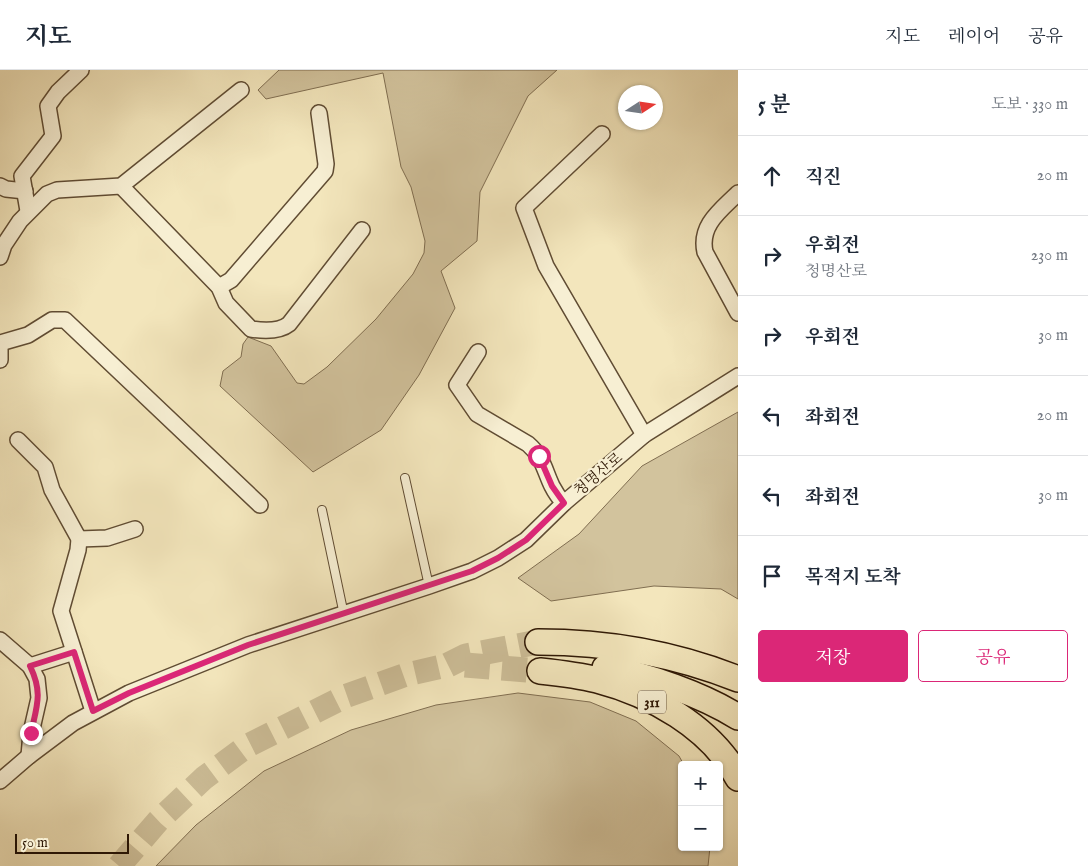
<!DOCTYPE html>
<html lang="ko">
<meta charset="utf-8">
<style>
:root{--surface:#fff;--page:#f6f6f7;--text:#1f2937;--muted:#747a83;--line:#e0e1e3;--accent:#db2777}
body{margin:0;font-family:"IM FELL English","Noto Serif KR",serif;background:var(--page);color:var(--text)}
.controls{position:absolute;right:15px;bottom:15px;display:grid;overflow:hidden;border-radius:5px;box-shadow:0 1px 4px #0004}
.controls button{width:45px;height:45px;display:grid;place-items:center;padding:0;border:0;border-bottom:1px solid var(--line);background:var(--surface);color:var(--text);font:25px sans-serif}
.compass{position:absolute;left:618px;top:15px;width:45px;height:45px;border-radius:50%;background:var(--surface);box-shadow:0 1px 4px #0004;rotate:78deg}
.scale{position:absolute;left:15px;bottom:12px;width:114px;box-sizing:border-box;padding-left:5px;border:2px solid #2f1805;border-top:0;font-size:14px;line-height:18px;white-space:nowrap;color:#2f1805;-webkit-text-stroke:4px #f7efd3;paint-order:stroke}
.stop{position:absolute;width:15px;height:15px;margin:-11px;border:4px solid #db2777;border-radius:50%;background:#fff}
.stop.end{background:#db2777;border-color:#fff;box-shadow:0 1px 5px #0008}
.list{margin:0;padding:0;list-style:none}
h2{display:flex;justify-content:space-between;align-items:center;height:65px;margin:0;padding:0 20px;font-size:21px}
h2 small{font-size:16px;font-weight:400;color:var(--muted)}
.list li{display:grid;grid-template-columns:32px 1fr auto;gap:15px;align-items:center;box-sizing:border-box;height:80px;padding:0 20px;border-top:1px solid var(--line)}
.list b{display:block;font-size:19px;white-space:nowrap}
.list p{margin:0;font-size:16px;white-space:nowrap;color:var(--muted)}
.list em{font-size:16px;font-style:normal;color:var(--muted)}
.actions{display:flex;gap:10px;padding:15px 20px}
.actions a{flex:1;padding:11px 0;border:1px solid var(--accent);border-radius:5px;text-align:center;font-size:18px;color:var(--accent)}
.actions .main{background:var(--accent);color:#fff}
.icon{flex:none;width:28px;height:28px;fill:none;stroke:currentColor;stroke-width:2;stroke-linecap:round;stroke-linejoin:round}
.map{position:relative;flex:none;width:738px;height:796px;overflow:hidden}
header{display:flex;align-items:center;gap:30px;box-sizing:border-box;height:70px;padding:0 25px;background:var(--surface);border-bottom:1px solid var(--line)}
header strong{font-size:24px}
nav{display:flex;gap:28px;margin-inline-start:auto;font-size:18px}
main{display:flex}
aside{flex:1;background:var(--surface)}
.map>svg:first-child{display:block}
</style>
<header>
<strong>지도</strong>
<nav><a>지도</a><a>레이어</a><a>공유</a></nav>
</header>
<main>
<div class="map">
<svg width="738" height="796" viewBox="0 0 738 796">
<rect width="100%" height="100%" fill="#f3e6bc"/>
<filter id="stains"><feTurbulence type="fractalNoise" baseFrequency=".004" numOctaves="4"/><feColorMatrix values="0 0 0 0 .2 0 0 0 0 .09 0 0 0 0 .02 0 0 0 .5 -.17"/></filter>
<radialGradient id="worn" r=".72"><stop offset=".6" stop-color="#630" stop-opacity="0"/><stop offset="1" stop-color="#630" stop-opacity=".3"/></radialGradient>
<g fill="#d2c39d" stroke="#806e51">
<polygon points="279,0 557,0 528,26 480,122 477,171 441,201 455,238 419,305 381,360 313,402 220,316 223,301 241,287 243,274 248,267 271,276 297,313 304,314 327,297 376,249 413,204 424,183 425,171 411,117 401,97 383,3 266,29 258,20"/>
<polygon points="738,342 738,529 721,519 654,516 551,531 518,508 579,464 642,396"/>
<polygon points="518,623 590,632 636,651 679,686 684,695 682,695 682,777 710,777 708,796 156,796 196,755 264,701 351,660 436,635"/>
</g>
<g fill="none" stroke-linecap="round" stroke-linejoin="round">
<polyline stroke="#ccbd97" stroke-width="24" stroke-dasharray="24 12" stroke-linecap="butt" points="119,796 158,751 204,708 247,676 346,626 405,605 448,595"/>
<g stroke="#ccbd97" stroke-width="25" stroke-dasharray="25 12" stroke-linecap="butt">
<polyline points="448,595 466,586 538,572"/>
<polyline points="465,595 540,601"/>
</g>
<g stroke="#604c33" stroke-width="10">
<g id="service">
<polyline points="405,408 429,516"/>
<polyline points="322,440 344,545"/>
</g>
</g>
<g stroke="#604c33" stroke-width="18">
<g id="minor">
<polyline points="602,64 524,138 546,196 644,365"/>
<polyline points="0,116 6,119 25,121"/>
<path d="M121,116L219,217L226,233L251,259C264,261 279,262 289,254L362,160"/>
<path d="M738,123C721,140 699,155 705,182L738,243"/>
<polyline points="28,141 22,106 53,66 48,36 58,22 81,0"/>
<polyline points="0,187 4,175 20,151 47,124 57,120 121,116 241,20"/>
<polyline points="219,217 231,210 325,101 326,94 319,43"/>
<polyline points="0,273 28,265 52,250 65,250 260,435"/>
<polyline points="0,274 0,290"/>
<path d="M478,282L457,315L477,344L528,374C543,387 544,399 552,416C555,422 559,428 564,433"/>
<polyline points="18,370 45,397 52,420 79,469 78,480 61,541 93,641"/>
<polyline points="79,469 107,468 135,459"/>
<polyline points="0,570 30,596 37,609 39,628 31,663 29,686"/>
<polyline points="30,596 74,582"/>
<polyline points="0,711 29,686 73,653 129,623 248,575 429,516 472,501 498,488 526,470 564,433 644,365 738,306"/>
</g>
</g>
<g stroke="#2f1805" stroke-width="28">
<g id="trunk">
<path d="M538,572C607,572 673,583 738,609"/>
<path d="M605,598C647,605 703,625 738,647"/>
<path d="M540,601C559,603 578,605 597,610C651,624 711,657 738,708"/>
</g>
</g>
<use href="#service" stroke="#f7efd3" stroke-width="8"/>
<use href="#minor" stroke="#f7efd3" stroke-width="15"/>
<use href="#trunk" stroke="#f3e6bc" stroke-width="25"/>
</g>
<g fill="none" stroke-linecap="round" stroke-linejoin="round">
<path stroke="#db2777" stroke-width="6" d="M31,663C37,635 43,623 30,596L74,582L93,641L129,623L248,575L472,501L498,488L526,470L564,433L552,416L539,386"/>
</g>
<g text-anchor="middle" stroke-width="4.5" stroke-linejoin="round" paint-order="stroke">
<rect fill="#f7efd3" stroke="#6b5843" stroke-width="1" x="638" y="620.5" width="28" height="23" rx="4"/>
<g font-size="14" font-weight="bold" fill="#2f1805">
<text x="652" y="637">311</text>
</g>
<g font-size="15" fill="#2f1805" stroke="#f7efd3">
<text transform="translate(598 404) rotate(-40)" y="5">청명산로</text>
</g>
</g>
<rect width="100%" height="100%" filter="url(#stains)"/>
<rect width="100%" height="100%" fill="url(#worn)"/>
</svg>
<div class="controls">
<button>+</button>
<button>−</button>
</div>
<svg class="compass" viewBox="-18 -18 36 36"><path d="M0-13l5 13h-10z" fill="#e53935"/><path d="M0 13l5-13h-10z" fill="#747a83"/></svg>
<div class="scale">50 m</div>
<div class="stop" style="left:539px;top:386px"></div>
<div class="stop end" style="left:31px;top:663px"></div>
</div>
<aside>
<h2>5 분<small>도보 · 330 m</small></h2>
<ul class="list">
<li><svg class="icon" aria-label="ahead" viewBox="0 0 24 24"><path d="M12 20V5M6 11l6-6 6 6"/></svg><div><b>직진</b></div><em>20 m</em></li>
<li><svg class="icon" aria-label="right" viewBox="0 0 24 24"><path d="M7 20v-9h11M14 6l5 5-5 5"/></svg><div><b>우회전</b><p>청명산로</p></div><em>230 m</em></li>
<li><svg class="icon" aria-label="right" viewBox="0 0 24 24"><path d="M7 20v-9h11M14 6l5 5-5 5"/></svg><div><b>우회전</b></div><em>30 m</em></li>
<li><svg class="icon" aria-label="left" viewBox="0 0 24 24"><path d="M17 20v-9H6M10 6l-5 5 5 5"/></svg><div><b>좌회전</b></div><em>20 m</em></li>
<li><svg class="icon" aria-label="left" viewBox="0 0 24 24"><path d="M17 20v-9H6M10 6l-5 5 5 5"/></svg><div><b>좌회전</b></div><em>30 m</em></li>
<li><svg class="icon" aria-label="arrive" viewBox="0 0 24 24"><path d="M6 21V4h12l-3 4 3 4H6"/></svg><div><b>목적지 도착</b></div></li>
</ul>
<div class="actions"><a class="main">저장</a><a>공유</a></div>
</aside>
</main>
